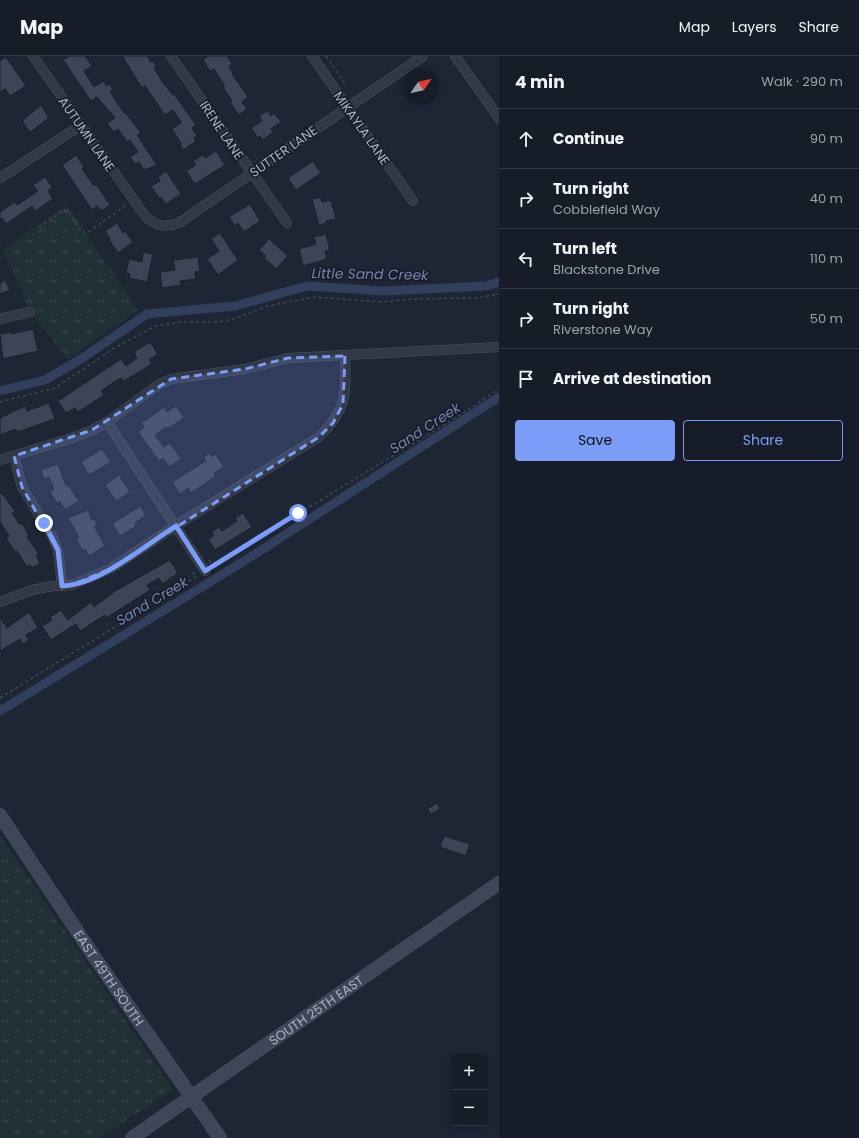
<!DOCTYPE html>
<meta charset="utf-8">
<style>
:root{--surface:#161c28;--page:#1f2530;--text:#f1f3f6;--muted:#9ea1a8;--line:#353a45;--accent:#7b9df8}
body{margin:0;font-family:Poppins,sans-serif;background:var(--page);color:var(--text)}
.controls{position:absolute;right:12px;bottom:12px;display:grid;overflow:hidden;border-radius:4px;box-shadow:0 2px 10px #0003}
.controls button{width:36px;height:36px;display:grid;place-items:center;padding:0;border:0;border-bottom:1px solid var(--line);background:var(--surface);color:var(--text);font:20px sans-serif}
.compass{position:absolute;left:403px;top:12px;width:36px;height:36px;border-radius:50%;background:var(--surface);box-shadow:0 2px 10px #0003;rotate:56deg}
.stop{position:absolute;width:12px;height:12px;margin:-9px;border:3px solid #7b9df8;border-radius:50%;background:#fff}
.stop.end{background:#7b9df8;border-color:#fff;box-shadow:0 1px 4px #0008}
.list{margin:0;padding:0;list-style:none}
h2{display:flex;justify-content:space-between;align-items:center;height:52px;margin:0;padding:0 16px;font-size:17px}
h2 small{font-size:13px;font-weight:400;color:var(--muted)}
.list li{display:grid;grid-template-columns:26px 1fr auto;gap:12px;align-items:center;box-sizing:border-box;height:60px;padding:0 16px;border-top:1px solid var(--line)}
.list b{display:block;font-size:15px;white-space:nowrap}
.list p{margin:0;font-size:13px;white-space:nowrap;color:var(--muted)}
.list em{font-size:13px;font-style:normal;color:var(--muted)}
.actions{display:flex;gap:8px;padding:12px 16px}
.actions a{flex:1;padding:9px 0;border:1px solid var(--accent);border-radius:4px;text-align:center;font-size:14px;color:var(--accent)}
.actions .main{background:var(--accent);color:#111}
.icon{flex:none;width:22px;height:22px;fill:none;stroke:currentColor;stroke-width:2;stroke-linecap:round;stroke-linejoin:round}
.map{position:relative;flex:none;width:499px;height:1082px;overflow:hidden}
header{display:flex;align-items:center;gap:24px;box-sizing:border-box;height:56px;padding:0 20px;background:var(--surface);border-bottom:1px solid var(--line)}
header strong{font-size:19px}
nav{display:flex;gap:22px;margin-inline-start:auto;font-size:14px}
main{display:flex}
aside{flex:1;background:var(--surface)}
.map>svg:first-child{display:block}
</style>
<header>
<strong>Map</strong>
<nav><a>Map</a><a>Layers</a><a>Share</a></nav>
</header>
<main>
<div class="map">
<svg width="499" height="1082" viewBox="0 0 499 1082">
<defs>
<pattern id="grass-tufts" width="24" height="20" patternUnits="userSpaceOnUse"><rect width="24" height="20" fill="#203136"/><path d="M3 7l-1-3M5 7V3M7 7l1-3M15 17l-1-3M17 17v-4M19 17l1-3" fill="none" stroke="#3e4c51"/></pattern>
</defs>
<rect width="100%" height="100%" fill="#1e2535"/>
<g fill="url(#grass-tufts)">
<polygon points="67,149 138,254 68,303 30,256 3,193"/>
<polygon points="0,779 173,1034 99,1082 0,1082"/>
</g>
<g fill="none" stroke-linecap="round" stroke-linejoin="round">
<g stroke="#313f5c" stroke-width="9">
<polyline points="0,335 45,324 81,303 147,258 235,250 307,230 384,235 486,230 499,226"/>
<polyline points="0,655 249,502 499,341"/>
</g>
</g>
<g fill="#3c4558" stroke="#191f2c">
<polygon points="70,0 85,0 92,10 84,15 94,31 103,25 107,30 109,28 113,33 110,36 124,57 125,56 141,77 137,79 157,109 144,114 139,106 135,108 130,101 138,96 130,84 127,86 118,73 113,76 107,67 115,62 97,41 91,45 63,4"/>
<polygon points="122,0 147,0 151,6 153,5 156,10 154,12 163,27 173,39 174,38 196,69 192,72 197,80 194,82 196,85 183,94 180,88 181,87 172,73 181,67 180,64 173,54 165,59 145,30 142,32"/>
<polygon points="208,0 227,0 232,8 229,10 233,17 232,18 248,41 242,46 247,53 239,59 230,46 232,45 223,31 225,30 214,13 210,15 203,4"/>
<polygon points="6,1 26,30 10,40 5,33 0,36 0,5"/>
<polygon points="41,49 49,62 30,76 22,65"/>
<polygon points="268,55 271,60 274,57 281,66 271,73 273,76 263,84 260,80 258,82 251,72 262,65 259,60"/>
<polygon points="216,95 225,109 195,128 186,115 196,109 193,105 203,99 205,102"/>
<polygon points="76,99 84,111 82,113 94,130 96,128 110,149 101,155 97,150 92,154 62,109"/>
<polygon points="313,105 321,117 296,134 288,122"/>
<polygon points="166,115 181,138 166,148 161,141 159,142 151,130 160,125 158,121"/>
<polygon points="45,121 52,131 48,135 53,143 35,155 32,150 6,168 2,162 0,164 0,156 15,146 17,149 38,135 33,129"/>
<polygon points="321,141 322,146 331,144 336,163 326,165 327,167 319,169 312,143"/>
<polygon points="250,148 260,165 244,176 238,167 235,170 229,161"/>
<polygon points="117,167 123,177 125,175 133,186 118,197 109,184 110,183 105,175"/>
<polygon points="220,177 238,204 218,219 207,203 219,195 211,183"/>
<polygon points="326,178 330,194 325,195 327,203 303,210 299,193 316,188 314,181"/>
<polygon points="269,183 288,200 276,213 264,202 266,200 259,194"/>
<polygon points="143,196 153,198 147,226 129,222 130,218 126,217 129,203 142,206"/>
<polygon points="198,201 200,215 195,216 196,223 180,225 181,229 162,232 160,216 175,214 173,204"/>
<polygon points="5,224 10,234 0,238 0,227"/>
<polygon points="33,273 38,295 3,303 0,278 11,276 11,278"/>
<polygon points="150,286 158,298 149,304 152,308 124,325 122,322 114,326 101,335 104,339 78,356 75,352 66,357 58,345 121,303 126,310 137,302 134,296"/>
<polygon points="49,347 55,363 17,376 16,373 0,379 0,362 25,350 27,355"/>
<polygon points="176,350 184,362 167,373 166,371 155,379 164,391 170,387 181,403 169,411 163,402 159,405 138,376 144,371 141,367 149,362 164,351 167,356"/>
<polygon points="102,393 111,406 89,419 81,406"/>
<polygon points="209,397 212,401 215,398 224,411 214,417 216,420 191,437 188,432 180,438 172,426 206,405 204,401"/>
<polygon points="58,408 66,430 68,429 79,445 65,454 60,445 57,447 50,436 54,433 49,421 44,423 41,414"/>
<polygon points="119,419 130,436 116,445 105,429"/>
<polygon points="0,435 15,455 12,457 20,469 22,467 29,479 27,481 39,498 36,500 40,507 32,512 30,509 27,511 17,495 15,496 6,482 9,480 0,466"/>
<polygon points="140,450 146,459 135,467 136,470 120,480 112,468"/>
<polygon points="88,454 92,464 94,463 97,468 94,470 105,490 89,500 85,493 83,495 76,483 79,481 68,462"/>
<polygon points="243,457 252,471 215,494 208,483 214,480 212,476 219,471 222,475 237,465 235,462"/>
<polygon points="170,504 178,517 162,528 159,522 147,529 150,534 106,562 105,559 80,575 76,568 51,584 42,570 52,564 50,561 61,554 68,564 91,546 94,551 115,535"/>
<polygon points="29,556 38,572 26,579 29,584 23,588 20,583 0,595 0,561 7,572"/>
<polygon points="437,747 440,753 431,758 427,753"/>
<polygon points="444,780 470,788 466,800 440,791"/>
</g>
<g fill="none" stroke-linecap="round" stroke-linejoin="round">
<g stroke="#4c5261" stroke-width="10">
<g id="street">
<path d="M33,0L145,160C155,170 165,172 179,167L423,0"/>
<polyline points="171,0 287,167"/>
<polyline points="312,0 413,145"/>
<polyline points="455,0 499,62"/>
<polyline points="0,122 80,70"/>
<polyline points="0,263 30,256"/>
<polyline points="107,366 205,515"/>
<polyline points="14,400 22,431 53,482 58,495 62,530"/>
<polyline points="0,404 72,382 92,374 107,366 158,329 171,323 245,313 288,302 499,291"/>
<path d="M0,546L32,534L52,530L72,529L110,513L180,467L319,381C348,353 346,337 345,300"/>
</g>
</g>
<g stroke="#4c5261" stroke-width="14">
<g id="secondary">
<path id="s1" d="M0,759L95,902L220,1082"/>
<path id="s2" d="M132,1082L499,827"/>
</g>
</g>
<g stroke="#3b4c51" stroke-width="1.5" stroke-dasharray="3 3" stroke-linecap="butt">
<polyline points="326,0 346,29"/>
<polyline points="39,171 63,155 68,155 80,174 87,177 126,149"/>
<polyline points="0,346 55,332 116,291 156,270 179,266 219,266 237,262 267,250 315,241 381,246 414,243 475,242 499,238"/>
<polyline points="209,504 213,510"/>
<polyline points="212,510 457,361 499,333"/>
<polyline points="193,516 196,521"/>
<polyline points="0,642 197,520"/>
</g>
<use href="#street" stroke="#323845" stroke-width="9"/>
<use href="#secondary" stroke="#404659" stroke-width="13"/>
</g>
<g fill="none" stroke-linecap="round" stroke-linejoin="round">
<path stroke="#7b9df8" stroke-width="5" d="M44,467L58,494L62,530C99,529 144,490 176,470L205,515L298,457"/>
</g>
<path fill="#7b9df8" fill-opacity="0.2" stroke="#7b9df8" stroke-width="3" stroke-dasharray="8 5" stroke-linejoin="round" d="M345,300L343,348L333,367L319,381L110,513L72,529L62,530L58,495L22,431L14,400L92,374L171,323L245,313L288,302Z"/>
<g text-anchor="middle" stroke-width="3.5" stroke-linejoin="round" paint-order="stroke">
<g font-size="13" fill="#abb2c3" stroke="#171d2a">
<text transform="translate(362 72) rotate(55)" y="5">MIKAYLA LANE</text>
<text transform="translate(222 74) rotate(56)" y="5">IRENE LANE</text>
<text transform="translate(87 78) rotate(55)" y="5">AUTUMN LANE</text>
<text transform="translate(283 95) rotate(-35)" y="5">SUTTER LANE</text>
<text dy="5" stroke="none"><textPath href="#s1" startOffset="196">EAST 49TH SOUTH</textPath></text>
<text dy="5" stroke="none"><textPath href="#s2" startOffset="224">SOUTH 25TH EAST</textPath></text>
</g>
<g font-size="14" font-style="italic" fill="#7385ac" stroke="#171d2a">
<text transform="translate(370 218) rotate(1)" y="5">Little Sand Creek</text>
<text transform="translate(425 372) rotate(-33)" y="5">Sand Creek</text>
<text transform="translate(152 545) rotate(-31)" y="5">Sand Creek</text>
</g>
</g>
</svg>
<div class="controls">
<button>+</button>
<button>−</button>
</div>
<svg class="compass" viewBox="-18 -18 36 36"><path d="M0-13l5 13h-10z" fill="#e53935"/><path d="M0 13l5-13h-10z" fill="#9ea1a8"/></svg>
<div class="stop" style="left:298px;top:457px"></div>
<div class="stop end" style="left:44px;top:467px"></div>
</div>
<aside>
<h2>4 min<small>Walk · 290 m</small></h2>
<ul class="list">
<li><svg class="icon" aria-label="ahead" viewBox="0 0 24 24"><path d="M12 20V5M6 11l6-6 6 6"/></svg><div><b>Continue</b></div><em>90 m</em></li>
<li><svg class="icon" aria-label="right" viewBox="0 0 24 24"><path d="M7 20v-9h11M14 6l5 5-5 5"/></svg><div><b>Turn right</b><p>Cobblefield Way</p></div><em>40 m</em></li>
<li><svg class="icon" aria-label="left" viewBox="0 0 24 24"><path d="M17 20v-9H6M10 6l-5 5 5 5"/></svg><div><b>Turn left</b><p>Blackstone Drive</p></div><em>110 m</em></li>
<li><svg class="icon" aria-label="right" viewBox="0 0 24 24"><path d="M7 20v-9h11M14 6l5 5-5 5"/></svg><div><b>Turn right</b><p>Riverstone Way</p></div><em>50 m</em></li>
<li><svg class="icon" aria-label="arrive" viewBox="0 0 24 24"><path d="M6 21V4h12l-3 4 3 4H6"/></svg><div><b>Arrive at destination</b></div></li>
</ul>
<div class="actions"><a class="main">Save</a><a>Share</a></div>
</aside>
</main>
